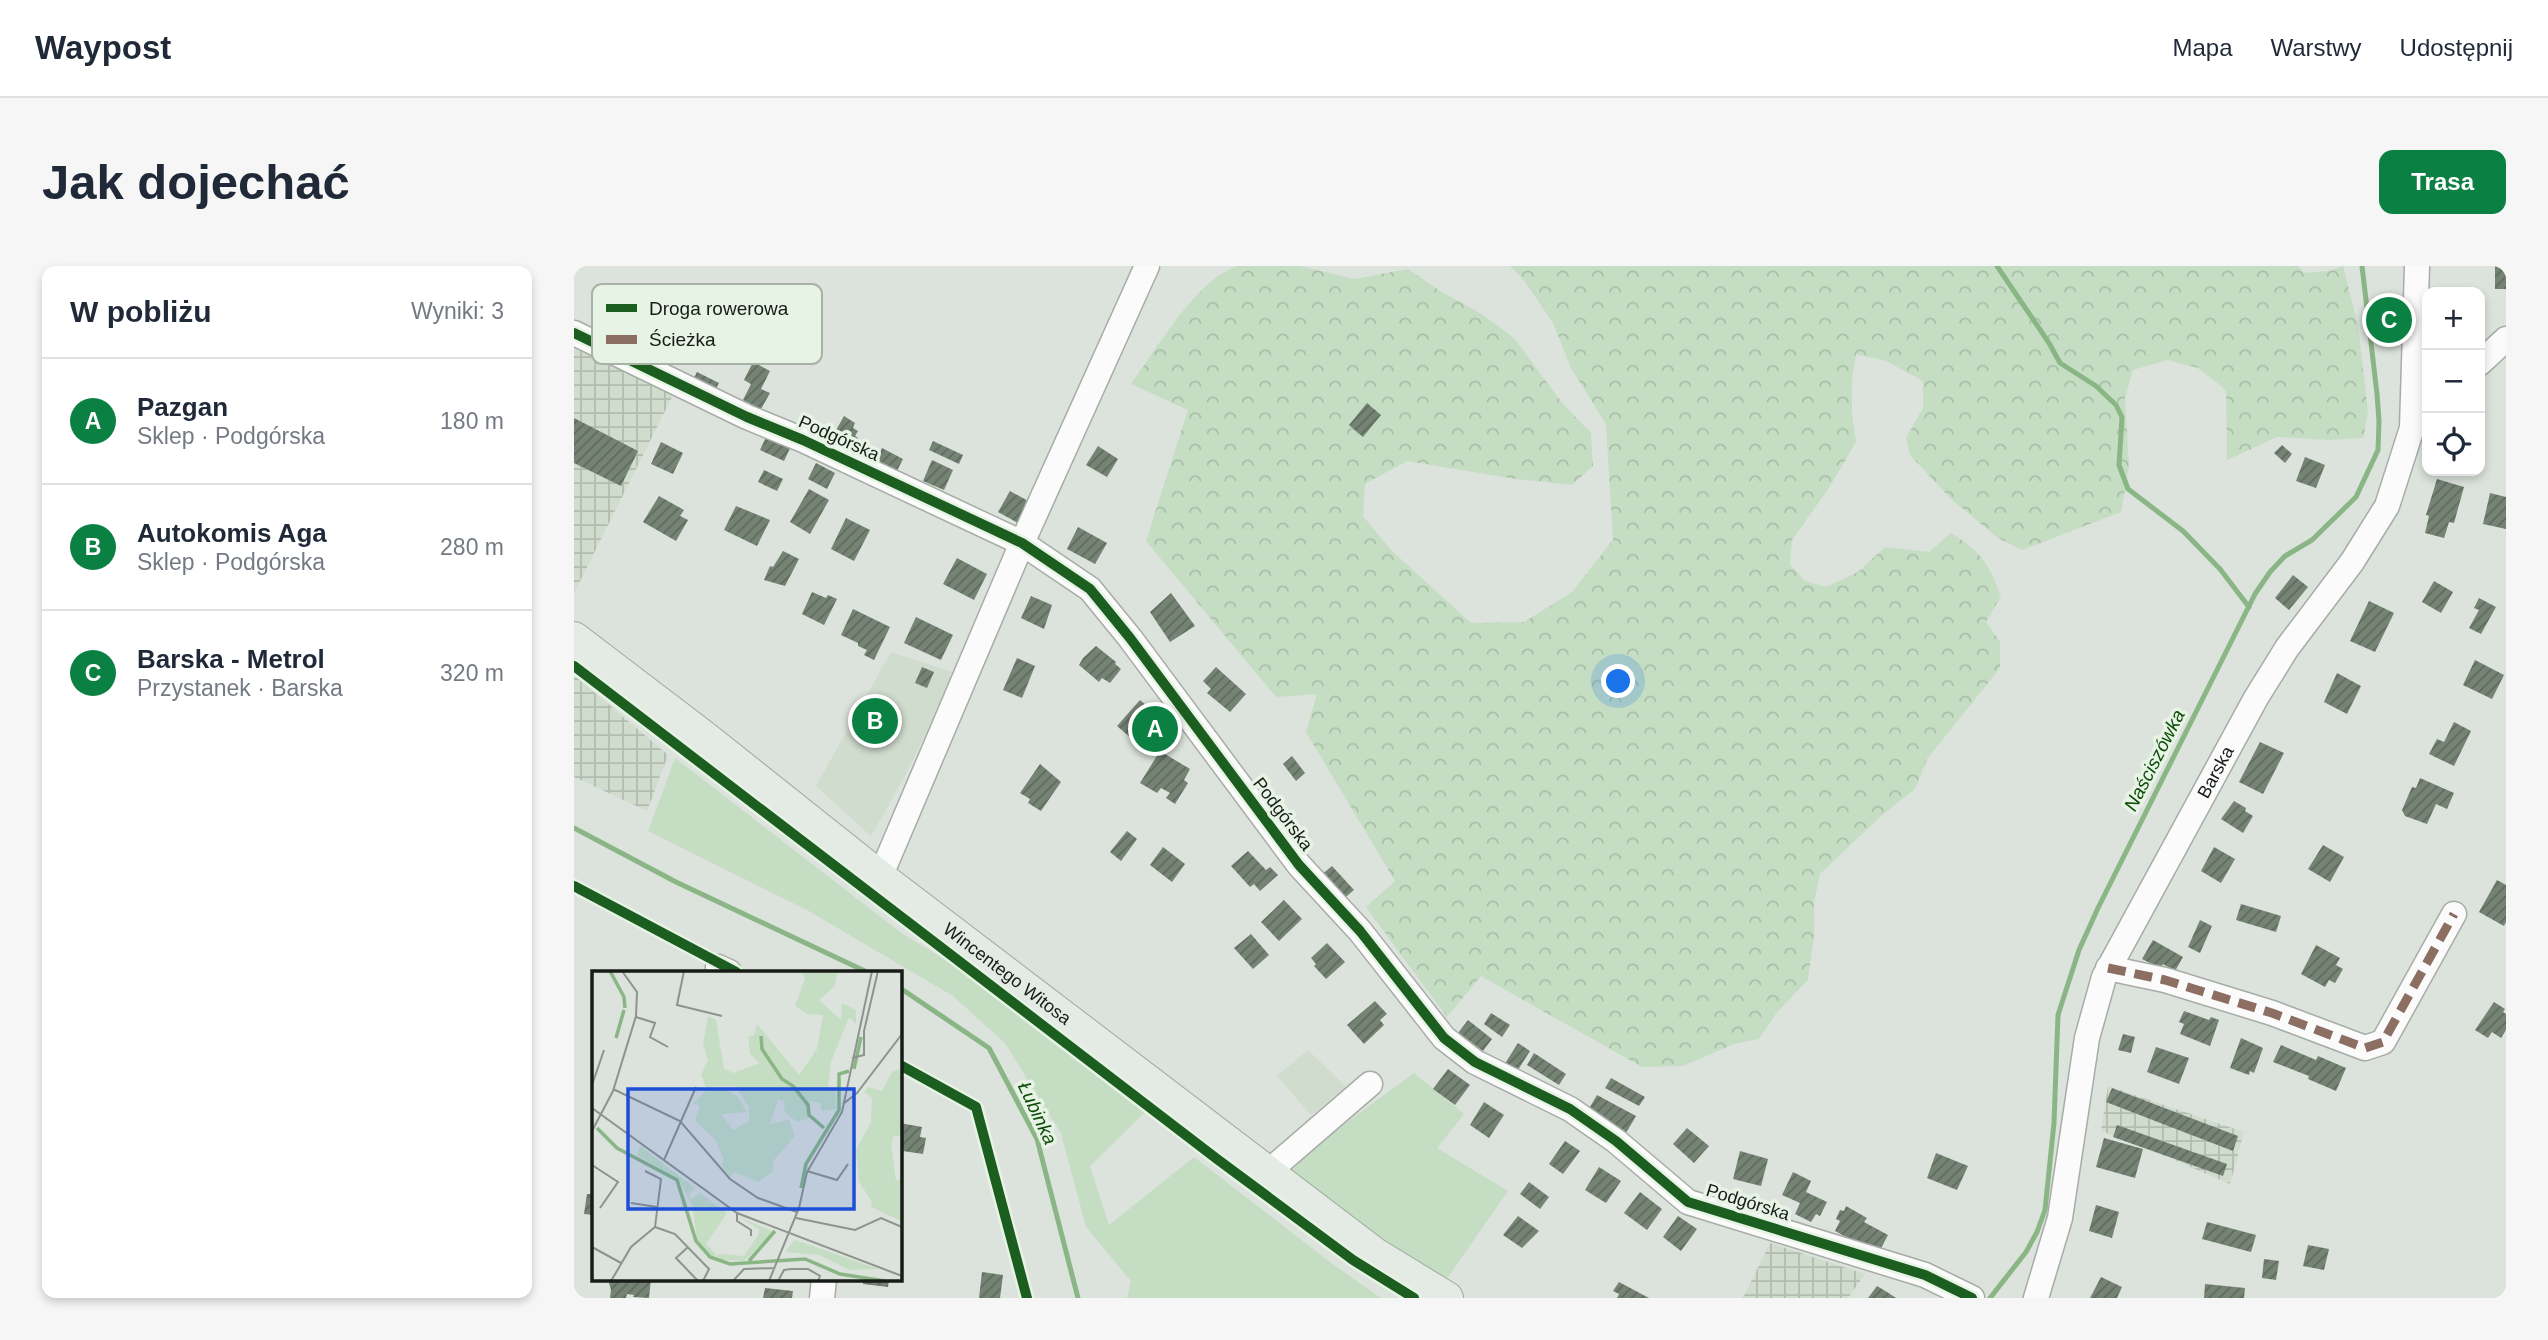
<!DOCTYPE html>
<html lang="pl">
<meta charset="utf-8">
<style>
:root{--surface:#fff;--page:#f6f6f7;--text:#1f2937;--muted:#747a83;--line:#e0e1e3;--accent:#0b8043}
body{margin:0;font-family:Arial,sans-serif;background:var(--page);color:var(--text)}
.controls{position:absolute;right:21px;top:21px;display:grid;overflow:hidden;border-radius:14px;box-shadow:0 4px 10px #0003}
.controls button{width:63px;height:63px;display:grid;place-items:center;padding:0;border:0;border-bottom:2px solid var(--line);background:var(--surface);color:var(--text);font:35px sans-serif}
.you{position:absolute;left:1045px;top:416px;width:24px;height:24px;margin:-18px;border:5px solid #fff;border-radius:50%;background:#1a73e8;box-shadow:0 0 0 10px #1a73e833}
.badge{display:grid;place-items:center;width:46px;height:46px;border-radius:50%;background:var(--accent);color:#fff;font-size:23px;font-weight:700}
.pin{position:absolute;translate:-50% -50%;border:4px solid #fff;box-shadow:0 2px 7px #0006}
.list{margin:0;padding:0;list-style:none}
h2{display:flex;justify-content:space-between;align-items:center;height:91px;margin:0;padding:0 28px;font-size:30px}
h2 small{font-size:23px;font-weight:400;color:var(--muted)}
.list li{display:grid;grid-template-columns:46px 1fr auto;gap:21px;align-items:center;box-sizing:border-box;height:126px;padding:0 28px;border-top:2px solid var(--line)}
.list b{display:block;font-size:26px;white-space:nowrap}
.list p{margin:0;font-size:23px;white-space:nowrap;color:var(--muted)}
.list em{font-size:23px;font-style:normal;color:var(--muted)}
.icon{flex:none;width:38px;height:38px;fill:none;stroke:currentColor;stroke-width:2;stroke-linecap:round;stroke-linejoin:round}
.map{position:relative;flex:none;width:1932px;height:1032px;overflow:hidden;border-radius:14px}
header{display:flex;align-items:center;gap:42px;box-sizing:border-box;height:98px;padding:0 35px;background:var(--surface);border-bottom:2px solid var(--line)}
header strong{font-size:33px}
nav{display:flex;gap:38px;margin-inline-start:auto;font-size:24px}
.intro{display:flex;align-items:center;justify-content:space-between;box-sizing:border-box;height:168px;padding:0 42px}
h1{margin:0;font-size:49px}
.button{padding:18px 32px;border-radius:14px;background:var(--accent);color:#fff;font-size:24px;font-weight:700}
main{display:flex;gap:42px;padding:0 42px}
aside{flex:1;background:var(--surface);border-radius:14px;box-shadow:0 4px 10px #0003}
.map>svg:first-child{display:block}
</style>
<header>
<strong>Waypost</strong>
<nav><a>Mapa</a><a>Warstwy</a><a>Udostępnij</a></nav>
</header>
<div class="intro"><h1>Jak dojechać</h1><a class="button">Trasa</a></div>
<main>
<aside>
<h2>W pobliżu<small>Wyniki: 3</small></h2>
<ul class="list">
<li><span class="badge">A</span><div><b>Pazgan</b><p>Sklep · Podgórska</p></div><em>180 m</em></li>
<li><span class="badge">B</span><div><b>Autokomis Aga</b><p>Sklep · Podgórska</p></div><em>280 m</em></li>
<li><span class="badge">C</span><div><b>Barska - Metrol</b><p>Przystanek · Barska</p></div><em>320 m</em></li>
</ul>
</aside>
<div class="map">
<svg width="1932" height="1032" viewBox="0 0 1932 1032">
<defs>
<pattern id="industrial-grid" width="8" height="8" patternUnits="userSpaceOnUse" patternTransform="scale(1.75)"><rect width="8" height="8" fill="#d0dcce"/><path d="M0 4h8M4 0v8" fill="none" stroke="#b2bcb0"/></pattern>
<pattern id="forest-crowns" width="20" height="18" patternUnits="userSpaceOnUse" patternTransform="scale(1.75)"><rect width="20" height="18" fill="#c5dec3"/><path d="M2 6a3 3 0 1 1 6 0M12 15a3 3 0 1 1 6 0" fill="none" stroke="#a8bea7"/></pattern>
<pattern id="building-hatch" width="6" height="6" patternUnits="userSpaceOnUse" patternTransform="scale(1.75)"><rect width="6" height="6" fill="#758374"/><path d="M-1 1l2-2M0 6l6-6M5 7l2-2" fill="none" stroke="#5f6a5e"/></pattern>
</defs>
<rect width="100%" height="100%" fill="#dce2dc"/>
<g fill="#d0dcce">
<polygon points="317,386 381,407 331,510 297,570 242,520"/>
<polygon points="734,784 772,821 737,849 703,810"/>
</g>
<g fill="url(#industrial-grid)">
<polygon points="4,77 100,127 0,327 0,85"/>
<polygon points="0,409 94,489 73,545 0,511"/>
<polygon points="1534,820 1670,866 1656,918 1575,883 1527,865"/>
<polygon points="1196,977 1291,1008 1274,1032 1169,1032"/>
</g>
<g fill="#c5dec3">
<polygon points="101,492 330,669 448,739 570,847 516,900 535,959 620,891 756,996 807,1032 553,1032 557,1015 512,961 487,867 431,777 379,730 233,644 74,565"/>
<polygon points="840,807 890,848 863,882 934,925 872,1014 800,973 717,905 750,873"/>
</g>
<path fill="url(#forest-crowns)" d="M664,0H725L781,13L834,3L866,25L908,48L940,72L989,138L1017,167L1019,200L998,219L942,213L833,195L791,218L789,250L817,284L897,357L950,356L998,326L1039,274L1032,158L997,102L979,57L949,13L936,0H1724L1730,7L1755,5L1769,0L1784,59L1794,146L1789,172L1755,174L1703,171L1653,194L1652,124L1624,102L1593,94L1559,104L1551,132L1555,201L1547,246L1448,284L1424,272L1377,233L1336,189L1332,172L1349,142V115L1312,95L1282,88L1278,114V148L1282,176L1255,222L1218,274L1216,298L1231,315L1252,321L1284,306L1311,281L1355,286L1377,267C1408,286 1414,297 1427,330L1412,356L1426,376V402L1353,493L1341,523L1307,550L1246,608L1240,637V669L1234,714L1203,746L1185,773L1160,778L1109,800L1068,801L907,710L873,751L792,641L821,615L732,466L743,428L702,431L572,275L614,144L557,118C582,84 623,12 664,0Z"/>
<g fill="none" stroke-linecap="round" stroke-linejoin="round">
<g stroke="#8ab686" stroke-width="5">
<polyline points="1423,0 1475,77 1486,97 1522,120 1542,139 1548,151 1545,199 1554,223 1609,265 1646,303 1675,341"/>
<polyline points="0,562 102,616 293,706"/>
<polyline points="326,722 415,782 463,873 504,1032"/>
<polyline points="1416,1032 1452,986 1463,966 1471,944 1480,857 1484,749 1505,684 1524,642 1681,328 1696,306 1711,290 1738,274 1782,231 1804,184 1805,155 1803,128 1788,0"/>
</g>
</g>
<g fill="url(#building-hatch)">
<rect x="1921" y="0" width="11" height="23"/>
<polygon points="179,96 196,105 187,123 196,127 187,143 169,134 177,118 170,114"/>
<polygon points="123,106 145,117 137,132 116,120"/>
<polygon points="793,137 807,149 789,171 775,159"/>
<polygon points="270,150 281,157 279,162 284,165 281,170 284,172 279,183 271,179 269,182 256,175"/>
<polygon points="0,152 64,185 47,220 0,197"/>
<polygon points="194,167 218,178 210,195 186,184"/>
<polygon points="359,175 389,189 385,198 355,184"/>
<polygon points="87,176 109,187 99,208 77,198"/>
<polygon points="1708,179 1718,188 1711,197 1700,187"/>
<polygon points="524,180 544,193 533,211 512,199"/>
<polygon points="308,182 329,193 322,207 301,197"/>
<polygon points="1731,191 1751,199 1742,222 1722,215"/>
<polygon points="358,194 379,204 370,224 349,215"/>
<polygon points="242,197 261,207 253,223 234,213"/>
<polygon points="190,204 209,213 203,225 184,216"/>
<polygon points="1863,213 1890,221 1880,257 1875,256 1870,272 1851,267 1855,250 1852,249"/>
<polygon points="235,223 255,234 236,268 216,256"/>
<polygon points="436,225 456,236 444,257 424,246"/>
<polygon points="1916,227 1932,231 1932,263 1909,258"/>
<polygon points="85,230 110,244 106,250 114,254 102,275 69,256"/>
<polygon points="162,240 196,254 183,280 150,264"/>
<polygon points="272,252 296,264 280,295 257,283"/>
<polygon points="504,261 533,277 521,298 493,283"/>
<polygon points="209,285 225,293 211,320 190,314 196,300 199,301"/>
<polygon points="383,292 413,308 400,334 369,318"/>
<polygon points="1719,309 1734,321 1715,344 1701,332"/>
<polygon points="1860,315 1879,326 1867,347 1848,336"/>
<polygon points="238,326 252,332 254,329 263,333 250,359 228,348"/>
<polygon points="597,327 621,360 596,376 576,346"/>
<polygon points="457,330 478,339 470,363 447,352"/>
<polygon points="1905,332 1922,341 1907,368 1895,362 1905,344 1900,342"/>
<polygon points="1795,335 1820,347 1801,386 1776,375"/>
<polygon points="279,343 316,361 300,394 290,389 293,384 284,380 284,377 267,369"/>
<polygon points="342,351 379,369 367,394 330,377"/>
<polygon points="522,380 542,396 541,398 547,403 536,417 528,412 525,416 505,399 509,392"/>
<polygon points="443,392 461,400 448,432 429,424"/>
<polygon points="1901,394 1930,409 1918,433 1889,419"/>
<polygon points="348,401 360,406 353,422 341,417"/>
<polygon points="642,401 672,428 656,446 633,427 637,423 629,415"/>
<polygon points="1763,407 1787,420 1773,448 1750,436"/>
<polygon points="566,434 595,459 572,485 543,460"/>
<polygon points="1880,456 1897,465 1880,500 1855,488 1863,473 1870,476"/>
<polygon points="1686,476 1710,487 1689,528 1665,516"/>
<polygon points="586,485 616,503 610,514 614,517 601,538 592,532 596,527 587,522 583,527 566,517"/>
<polygon points="718,490 731,507 722,515 709,498"/>
<polygon points="466,498 487,516 467,545 454,537 456,533 446,527"/>
<polygon points="1846,512 1880,527 1873,543 1862,538 1853,558 1831,550 1828,544 1838,521 1842,522"/>
<polygon points="1660,535 1672,542 1671,545 1679,550 1669,567 1647,553"/>
<polygon points="553,565 563,573 547,595 536,586"/>
<polygon points="1749,579 1770,591 1756,616 1734,603"/>
<polygon points="589,581 611,598 598,616 576,599"/>
<polygon points="1640,581 1661,593 1647,617 1627,605"/>
<polygon points="674,585 692,604 696,601 704,609 686,625 680,618 676,621 657,600"/>
<polygon points="758,600 780,624 767,635 746,610"/>
<polygon points="1923,614 1932,619 1932,656 1930,660 1905,646"/>
<polygon points="710,634 728,653 705,675 687,656"/>
<polygon points="1667,638 1707,650 1702,666 1662,654"/>
<polygon points="1626,654 1638,660 1626,687 1614,681"/>
<polygon points="677,668 695,689 679,703 660,682"/>
<polygon points="1579,674 1609,691 1601,705 1589,698 1586,702 1568,693"/>
<polygon points="753,677 771,696 752,713 740,700 742,698 737,692"/>
<polygon points="1742,679 1766,692 1762,699 1769,703 1761,717 1755,714 1751,721 1727,708"/>
<polygon points="801,735 813,748 806,754 810,759 790,778 773,759"/>
<polygon points="1920,736 1931,743 1929,746 1932,748 1932,764 1927,772 1918,766 1914,772 1901,764"/>
<polygon points="1610,745 1635,754 1637,751 1645,754 1636,780 1606,768 1610,758 1605,756"/>
<polygon points="917,747 936,759 928,771 910,758"/>
<polygon points="894,754 918,773 909,785 884,767"/>
<polygon points="1549,768 1561,771 1557,787 1544,784"/>
<polygon points="1667,772 1689,782 1680,807 1676,805 1675,809 1656,802"/>
<polygon points="944,777 956,785 944,804 925,807"/>
<polygon points="1707,779 1742,794 1744,790 1772,802 1762,825 1734,813 1735,810 1699,796"/>
<polygon points="1582,781 1615,792 1605,818 1573,806"/>
<polygon points="960,787 992,808 985,819 953,799"/>
<polygon points="874,803 896,819 881,839 859,823"/>
<polygon points="1037,812 1071,831 1065,840 1031,822"/>
<polygon points="1538,822 1664,870 1659,885 1532,836"/>
<polygon points="1023,829 1062,850 1052,867 1013,846"/>
<polygon points="910,836 930,849 915,872 896,859"/>
<polygon points="326,857 348,861 346,871 352,872 349,888 329,885 328,892 326,892"/>
<polygon points="1543,859 1653,898 1649,910 1539,871"/>
<polygon points="1113,862 1135,880 1120,897 1099,878"/>
<polygon points="1530,872 1569,883 1561,912 1522,901"/>
<polygon points="991,875 1006,885 989,908 975,898"/>
<polygon points="1166,885 1194,893 1187,920 1159,913"/>
<polygon points="1362,887 1394,900 1383,924 1353,912"/>
<polygon points="1025,901 1047,915 1032,937 1011,924"/>
<polygon points="1219,906 1237,915 1232,926 1253,936 1246,950 1242,948 1237,956 1221,948 1226,937 1208,929"/>
<polygon points="955,916 975,931 966,943 946,928"/>
<polygon points="1066,926 1088,943 1073,964 1050,947"/>
<polygon points="13,928 19,928 19,949 10,948"/>
<polygon points="1522,939 1545,946 1538,972 1515,965"/>
<polygon points="1272,940 1293,952 1290,956 1314,969 1304,988 1261,965 1266,955 1262,953 1266,944 1270,945"/>
<polygon points="944,950 965,965 948,982 929,969"/>
<polygon points="1104,950 1123,963 1107,985 1089,971"/>
<polygon points="1633,956 1682,969 1677,986 1628,973"/>
<polygon points="1734,979 1755,983 1750,1004 1729,1000"/>
<polygon points="1690,993 1705,995 1702,1014 1688,1012"/>
<polygon points="408,1006 429,1009 426,1032 405,1032"/>
<polygon points="1527,1011 1548,1021 1543,1032 1516,1032"/>
<polygon points="39,1013 77,1013 75,1032 59,1031 60,1029 53,1028 52,1032 36,1032 37,1024 35,1017"/>
<polygon points="289,1013 315,1013 314,1021 289,1018"/>
<polygon points="1045,1016 1075,1032 1043,1032 1045,1028 1039,1025"/>
<polygon points="1631,1018 1671,1022 1670,1032 1630,1032"/>
<polygon points="1303,1020 1313,1026 1322,1032 1294,1032"/>
<polygon points="191,1022 219,1025 218,1032 189,1032"/>
</g>
<g fill="none" stroke-linecap="round" stroke-linejoin="round">
<g stroke="#a7aca7" stroke-width="27">
<g id="minor">
<polyline points="0,67 173,151 229,174 448,277 516,323 556,372 725,599 786,665 870,772 901,796 996,843 1042,875 1114,936 1351,1009 1398,1032"/>
<polyline points="1906,97 1932,73"/>
<polyline points="306,611 448,277 573,0"/>
<polyline points="144,701 155,706"/>
<polyline points="1534,702 1591,714 1698,747 1791,782 1809,776 1880,648"/>
<polyline points="694,906 796,818"/>
<polyline points="248,1032 250,1013"/>
<path id="s1" d="M1462,1032L1486,952L1513,772L1530,711L1682,432L1713,382L1778,296L1813,240L1838,162L1843,0"/>
</g>
</g>
<g stroke="#9ea89d" stroke-width="34">
<g id="major">
<path id="s2" d="M0,372L130,471L306,611L801,988L873,1032"/>
</g>
</g>
<use href="#minor" stroke="#fafbfa" stroke-width="24"/>
<use href="#major" stroke="#e4eae4" stroke-width="32"/>
<polyline stroke="#8d6e63" stroke-width="9" stroke-dasharray="18 9" stroke-linecap="butt" points="1534,702 1591,714 1698,747 1791,782 1809,776 1880,648"/>
<g stroke="#e7f3e5" stroke-width="15">
<g id="cycleway">
<polyline points="0,67 173,151 229,174 448,277 516,323 556,372 725,599 786,665 870,772 901,796 996,843 1042,875 1114,936 1351,1009 1398,1032"/>
<polyline points="0,400 643,893 779,994 840,1032"/>
<polyline points="0,620 162,706"/>
<polyline points="326,799 402,841 453,1032"/>
</g>
</g>
<use href="#cycleway" stroke="#1b5e20" stroke-width="10"/>
</g>
<g text-anchor="middle" stroke-width="7" stroke-linejoin="round" paint-order="stroke">
<g font-size="18" fill="#171c17" stroke="#e7f3e5">
<text transform="translate(265 172) rotate(24)" y="6">Podgórska</text>
<text dy="6" stroke="none"><textPath href="#s1" startOffset="562">Barska</textPath></text>
<text transform="translate(709 548) rotate(53)" y="6">Podgórska</text>
<text dy="6" stroke="none"><textPath href="#s2" startOffset="548">Wincentego Witosa</textPath></text>
<text transform="translate(1174 936) rotate(17)" y="6">Podgórska</text>
</g>
<g font-size="19" font-style="italic" fill="#0d4c08" stroke="#e7f3e5">
<text transform="translate(1580 494) rotate(-63)" y="7">Naściszówka</text>
<text transform="translate(464 847) rotate(65)" y="7">Łubinka</text>
</g>
</g>
<g transform="translate(18 705)">
<rect width="310" height="310" fill="#dce2dc"/>
<path d="M48,175L103,217L97,223L99,229L108,222L135,242L114,273L124,283L122,287L105,271L101,236L87,209L45,184ZM145,245L182,261L152,290L123,288L126,283L152,285L166,264L167,258ZM203,269L286,298L257,299L227,284L193,281Z" fill="#c5dec3"/>
<path d="M210,0H245L243,15L227,29L249,49L250,32L264,39V53L257,46L239,91L236,116L243,118L245,138L229,140V132L218,130L217,147L205,151L192,140L193,131L186,128L178,153L197,149L203,165L182,189L180,201L166,211L142,201L138,206L129,193L132,189L123,168L103,150L108,135L101,132L117,117L134,118L146,126L155,141L129,143L141,159L157,150V136L143,115L114,116L109,104L116,89L111,73L116,45L124,49L132,98L142,102L167,92L158,82L156,66L162,64L165,53L207,104L225,78L231,44L215,43L203,35L213,8ZM310,97V165H302L299,172L304,210L310,208L309,250L279,236L280,231L267,211L264,179L279,151L280,127L272,121L276,116L290,120L300,101Z" fill="#c5dec3"/>
<path fill="none" stroke="#8ab686" stroke-width="3.5" d="M18,0L32,26L33,37M169,65L170,78L190,108L201,115L216,134L217,144L232,157M24,67L32,39M262,98L269,66M5,157L25,177L85,209L104,270L118,286L138,293L213,288L248,303L293,310M209,217L214,193L247,139V103L257,100M157,290L183,260"/>
<path fill="none" stroke="#8d938d" stroke-width="2" d="M92,0L85,34L130,45M44,46L63,52L58,66L76,76M260,87L272,84V60L286,0M0,114L12,79M21,118L88,150L138,208L166,227L205,241M251,133L265,122L310,63M0,137L145,242L310,305M0,160L21,120L44,45L45,21L30,0M72,189L104,116M0,194L26,211L8,237M215,200L245,209L256,193M39,232L65,236M145,242V250L159,259V265M204,247L263,259L289,247L310,256M63,256L83,263L117,298L111,310M0,276L29,292M96,276L84,287L106,310M19,310L39,276L63,256L69,208L53,200M141,310L152,298L183,297M177,310L207,237L215,201L250,141L280,0M186,310L192,299L199,298H216L228,305L226,310"/>
<path fill="#1d4ed8" fill-opacity="0.15" stroke="#1d4ed8" stroke-width="3.5" d="M36,118H262V238H36Z"/>
<rect width="310" height="310" fill="none" stroke="#171c17" stroke-width="3.5"/>
</g>
<rect x="18" y="18" width="230" height="80" rx="10" fill="#e7f3e5" stroke="#a9b2a7" stroke-width="2"/>
<rect x="32" y="38" width="31" height="8" fill="#1b5e20"/>
<rect x="32" y="69" width="31" height="9" fill="#8d6e63"/>
<g font-size="19" fill="#171c17">
<text x="75" y="49">Droga rowerowa</text>
<text x="75" y="80">Ścieżka</text>
</g>
</svg>
<div class="controls">
<button>+</button>
<button>−</button>
<button><svg class="icon" aria-label="locate" viewBox="0 0 24 24"><circle cx="12" cy="12" r="6"/><path d="M12 2v4M12 18v4M2 12h4M18 12h4"/></svg></button>
</div>
<div class="you"></div>
<div class="pin badge" style="left:581px;top:463px">A</div>
<div class="pin badge" style="left:301px;top:455px">B</div>
<div class="pin badge" style="left:1815px;top:54px">C</div>
</div>
</main>
